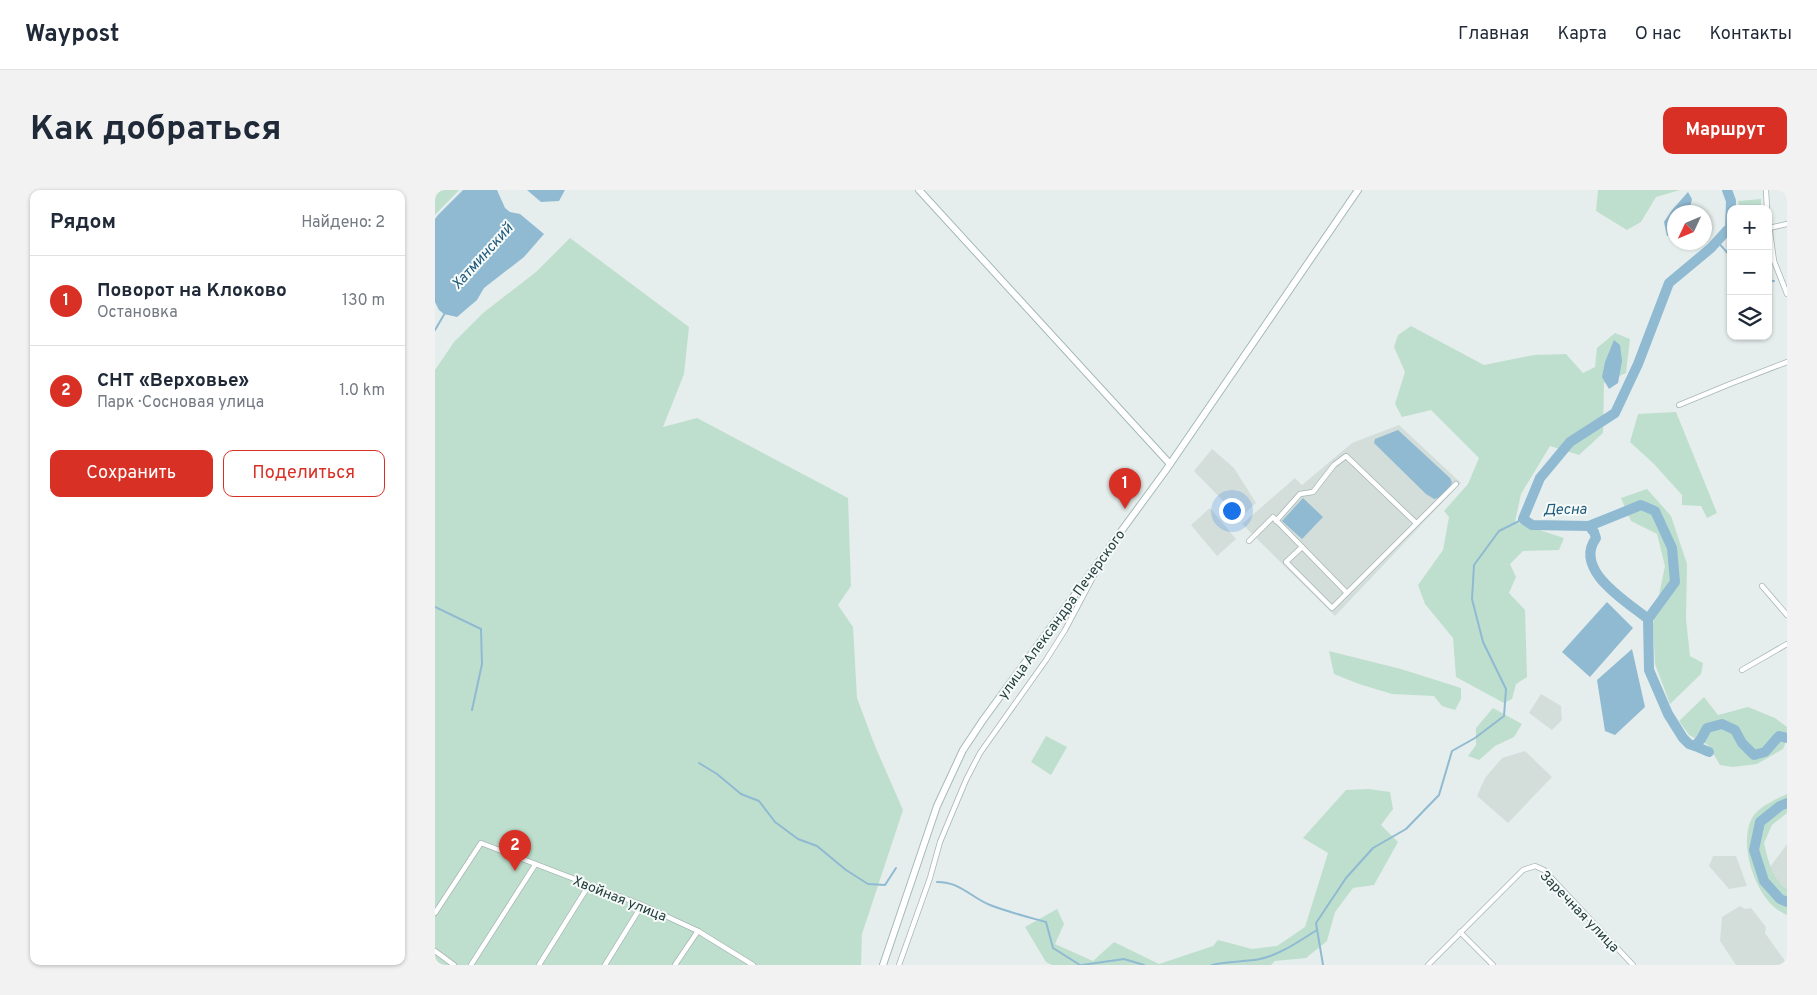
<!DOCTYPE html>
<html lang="ru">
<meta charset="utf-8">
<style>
:root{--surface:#fff;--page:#f2f2f3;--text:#1f2937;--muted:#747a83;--line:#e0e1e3;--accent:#d93025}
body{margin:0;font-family:Overpass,sans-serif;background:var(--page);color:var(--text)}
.controls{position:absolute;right:15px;top:15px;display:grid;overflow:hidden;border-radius:10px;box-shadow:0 1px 4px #0004}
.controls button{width:45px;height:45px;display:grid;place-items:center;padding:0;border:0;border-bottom:1px solid var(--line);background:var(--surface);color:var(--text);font:25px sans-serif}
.compass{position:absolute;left:1232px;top:15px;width:45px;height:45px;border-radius:50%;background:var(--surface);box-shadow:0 1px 4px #0004;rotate:226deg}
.you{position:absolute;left:796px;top:320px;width:18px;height:18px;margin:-12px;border:4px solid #fff;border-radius:50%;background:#1a73e8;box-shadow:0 0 0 8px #1a73e833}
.badge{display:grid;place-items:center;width:32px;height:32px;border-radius:50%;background:var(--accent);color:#fff;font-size:16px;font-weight:700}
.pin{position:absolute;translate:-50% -41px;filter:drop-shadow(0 1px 2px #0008)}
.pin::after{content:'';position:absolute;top:26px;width:18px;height:15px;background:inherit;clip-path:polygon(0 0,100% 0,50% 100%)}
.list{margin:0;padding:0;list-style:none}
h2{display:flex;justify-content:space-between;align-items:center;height:65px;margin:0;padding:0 20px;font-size:21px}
h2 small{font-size:16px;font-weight:400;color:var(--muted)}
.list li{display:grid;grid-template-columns:32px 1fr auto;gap:15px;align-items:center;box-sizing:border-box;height:90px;padding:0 20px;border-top:1px solid var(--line)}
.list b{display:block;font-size:19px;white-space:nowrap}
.list p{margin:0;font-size:16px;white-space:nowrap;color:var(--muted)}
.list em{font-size:16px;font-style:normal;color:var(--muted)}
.actions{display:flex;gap:10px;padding:15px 20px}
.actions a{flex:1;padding:11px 0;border:1px solid var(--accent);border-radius:10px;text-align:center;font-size:18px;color:var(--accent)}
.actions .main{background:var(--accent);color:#fff}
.icon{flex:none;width:28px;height:28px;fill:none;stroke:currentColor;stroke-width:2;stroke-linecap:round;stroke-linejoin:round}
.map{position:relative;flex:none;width:1352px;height:775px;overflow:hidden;border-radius:10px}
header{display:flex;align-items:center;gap:30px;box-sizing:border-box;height:70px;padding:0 25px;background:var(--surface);border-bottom:1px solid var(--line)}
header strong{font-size:24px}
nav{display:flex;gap:28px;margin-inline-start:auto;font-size:18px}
.intro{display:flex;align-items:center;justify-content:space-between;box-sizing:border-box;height:120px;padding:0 30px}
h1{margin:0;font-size:35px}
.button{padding:12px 22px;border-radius:10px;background:var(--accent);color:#fff;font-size:18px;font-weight:700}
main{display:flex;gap:30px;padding:0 30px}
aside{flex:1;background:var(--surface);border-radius:10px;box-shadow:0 1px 4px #0004}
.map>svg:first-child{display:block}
</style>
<header>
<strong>Waypost</strong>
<nav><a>Главная</a><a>Карта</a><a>О нас</a><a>Контакты</a></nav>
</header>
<div class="intro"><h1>Как добраться</h1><a class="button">Маршрут</a></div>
<main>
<aside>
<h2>Рядом<small>Найдено: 2</small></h2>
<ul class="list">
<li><span class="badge">1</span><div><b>Поворот на Клоково</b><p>Остановка</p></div><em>130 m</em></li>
<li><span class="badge">2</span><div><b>СНТ «Верховье»</b><p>Парк · Сосновая улица</p></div><em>1.0 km</em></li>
</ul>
<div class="actions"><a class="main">Сохранить</a><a>Поделиться</a></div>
</aside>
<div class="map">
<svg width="1352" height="775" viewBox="0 0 1352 775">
<rect width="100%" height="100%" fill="#e5eeec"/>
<g fill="#d3dedb">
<polygon points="964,235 1026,293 900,426 807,334 860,288 867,295 917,253"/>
<polygon points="777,259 799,278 821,313 805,328 759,281"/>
<polygon points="775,318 801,349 782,366 756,335"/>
<polygon points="1106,504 1126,516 1127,530 1117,540 1094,523"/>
<polygon points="1090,561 1117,587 1073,633 1042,606 1050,588 1067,568"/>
<polygon points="1352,654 1352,700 1332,681"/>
<polygon points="1278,666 1301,666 1312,696 1294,699 1274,676"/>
<polygon points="1305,716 1310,719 1316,718 1331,737 1330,743 1350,771 1345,775 1301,775 1285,751 1287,727"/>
</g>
<g fill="#bfdfce">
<polygon points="0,0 24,0 0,25"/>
<polygon points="1163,0 1245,0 1221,7 1206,32 1192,40 1161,21"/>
<polygon points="1326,9 1326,19 1305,19 1303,11"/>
<polygon points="135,48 254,137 249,184 228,237 262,228 413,308 416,396 403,415 418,437 422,508 440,556 468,620 427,744 426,775 0,775 0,180 19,152 48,123 101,82"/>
<polygon points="976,136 1049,175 1099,165 1131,164 1148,183 1160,177 1162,158 1180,143 1195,149 1191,183 1169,193 1168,243 1144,265 1115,256 1086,304 1080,332 1129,348 1124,360 1088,361 1075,374 1081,387 1074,403 1090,420 1092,487 1081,494 1077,509 1069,513 1021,487 1018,448 990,414 983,395 1008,360 1014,327 1009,321 1033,294 1044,268 996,220 967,227 960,214 970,182 959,157 963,145"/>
<polygon points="1241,222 1282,323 1272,328 1266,316 1247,315 1247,305 1219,274 1195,252 1203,224"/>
<polygon points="1212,299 1236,326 1252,374 1251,429 1255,466 1268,473 1266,484 1235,514 1220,474 1218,434 1230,376 1222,344 1196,331 1186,308"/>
<polygon points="894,461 966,479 1026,498 1026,509 1020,520 1007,516 999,506 957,504 924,494 899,484"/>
<polygon points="1269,507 1283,525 1313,517 1340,528 1352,537 1352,549 1348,559 1322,574 1298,577 1285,575 1273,555 1254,545 1244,531"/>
<polygon points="1058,518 1087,534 1079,547 1060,556 1044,570 1033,566 1041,555 1041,538"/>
<polygon points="611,546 632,557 616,585 596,572"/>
<polygon points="934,599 955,602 958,619 946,635 963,652 939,695 918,698 900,722 892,751 871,768 840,771 836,775 617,775 611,772 590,737 622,719 629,734 620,754 658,771 679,752 724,774 778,756 783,750 817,759 842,756 870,737 893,663 868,648 911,600"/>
<path d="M1352,604V623L1337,635L1329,653C1333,670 1337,689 1352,699V725C1322,714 1302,655 1317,628C1324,616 1341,609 1352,604Z"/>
</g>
<g fill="#8fbad2">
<polygon points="28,0 62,0 70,18 75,22 85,24 109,44 89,67 49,98 42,110 22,127 9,124 4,120 0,112 0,29 3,25"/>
<polygon points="92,0 130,0 124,11 106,12"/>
<polygon points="1253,2 1257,9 1254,22 1240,22 1239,44 1232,46 1229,32 1237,20"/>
<polygon points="1179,150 1185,155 1187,171 1183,193 1174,199 1167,187 1170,172"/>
<path d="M963,240L1015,288L1017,292C1014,300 1007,308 999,309L991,304L939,253L940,249Z"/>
<polygon points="868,308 888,327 867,349 847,331"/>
<polygon points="1172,412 1198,438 1155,487 1127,462"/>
<polygon points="1197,459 1210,517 1180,545 1170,541 1162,490"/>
</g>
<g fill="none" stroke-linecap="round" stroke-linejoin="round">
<g stroke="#8fbad2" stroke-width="2">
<polyline points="1282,51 1296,67"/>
<polyline points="1333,91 1339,91"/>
<polyline points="0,140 10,123"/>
<polyline points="0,417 46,439 47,474 37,520"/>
<polyline points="264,573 282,584 306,604 324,611 340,632 363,649 382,656 411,680 433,694 450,695 461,678"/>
<path d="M502,692C526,692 535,707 555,715C573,722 593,727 611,732L618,758L645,775"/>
<polyline points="647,775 689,769 709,775"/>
<path d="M777,775C793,771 809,772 825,769C845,765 864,751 882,740"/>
<polyline points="888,775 881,733 911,688 938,658 971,639 1004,605 1017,561 1040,548 1069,526 1071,499 1048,452 1037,409 1039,375 1064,341 1088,329"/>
</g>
<g stroke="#8fbad2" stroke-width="10">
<polyline points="1292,0 1296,11 1295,37 1276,58 1234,93 1203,174 1180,223 1135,252 1105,288 1088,329 1097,335 1154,336 1206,315 1220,321 1237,358 1240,392 1213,429 1214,480 1233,524 1248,548 1254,554 1260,556 1266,549 1272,538 1287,534 1300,540 1307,553 1319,565 1330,562 1344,546 1352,548"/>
<path d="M1154,336L1159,342L1161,348C1138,380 1191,411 1213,429"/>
<polyline points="1260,556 1274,562"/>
<polyline points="1352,613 1345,616 1325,632 1319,660 1329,691 1345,709 1352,712"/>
</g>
<g stroke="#a7b6b4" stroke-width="6">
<g id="street">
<polyline points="1331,0 1332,19"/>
<polyline points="1333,28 1339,71 1352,104"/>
<polyline points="1334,38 1352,34"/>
<polyline points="1244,215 1295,194 1352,172"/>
<polyline points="841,331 865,304 878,302 899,275 911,266 981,333"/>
<polyline points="814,351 838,327 912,403 1021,294"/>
<polyline points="867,357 851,372 897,418 912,403"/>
<polyline points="1327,396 1352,425"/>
<polyline points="1307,480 1352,454"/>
<polyline points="0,723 46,653 207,715 263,741 318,775"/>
<polyline points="1025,742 1058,775"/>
<polyline points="0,761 19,775"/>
<polyline points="36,775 100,675"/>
<polyline points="104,775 154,695"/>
<polyline points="170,775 207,715"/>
<polyline points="240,775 263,741"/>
<polyline points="464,775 495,688 505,652 531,590 545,563 611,470 630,440 665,374"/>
<polyline points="993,775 1088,680 1100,676 1109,680 1198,775"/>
</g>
</g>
<g stroke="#a4bab6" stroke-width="8">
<g id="secondary">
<polyline points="484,0 735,274"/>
<polyline points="448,775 502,616 528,560 548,530 731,280 923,0"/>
</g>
</g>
<use href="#street" stroke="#fff" stroke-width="4.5"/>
<use href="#secondary" stroke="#fff" stroke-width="6"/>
</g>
<g text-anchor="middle" stroke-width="4" stroke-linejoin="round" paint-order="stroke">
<g font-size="14" fill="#24403e" stroke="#f6faf9">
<text transform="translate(626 424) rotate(-54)" y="5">улица Александра Печерского</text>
<text transform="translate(185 708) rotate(22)" y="5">Хвойная улица</text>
<text transform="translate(1145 721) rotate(46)" y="5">Заречная улица</text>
</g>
<g font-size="15" font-style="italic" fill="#1e5a7c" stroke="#f6faf9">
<text transform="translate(47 66) rotate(-48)" y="5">Хатминский</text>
<text transform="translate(1130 319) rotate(-1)" y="5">Десна</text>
</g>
</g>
</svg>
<div class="controls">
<button>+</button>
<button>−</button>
<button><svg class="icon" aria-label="layers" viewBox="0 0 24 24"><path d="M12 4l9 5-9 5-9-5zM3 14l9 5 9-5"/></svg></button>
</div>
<svg class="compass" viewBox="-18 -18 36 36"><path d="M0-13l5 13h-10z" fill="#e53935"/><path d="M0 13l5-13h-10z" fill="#747a83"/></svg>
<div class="you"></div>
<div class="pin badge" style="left:690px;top:319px">1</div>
<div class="pin badge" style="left:80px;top:681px">2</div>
</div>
</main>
